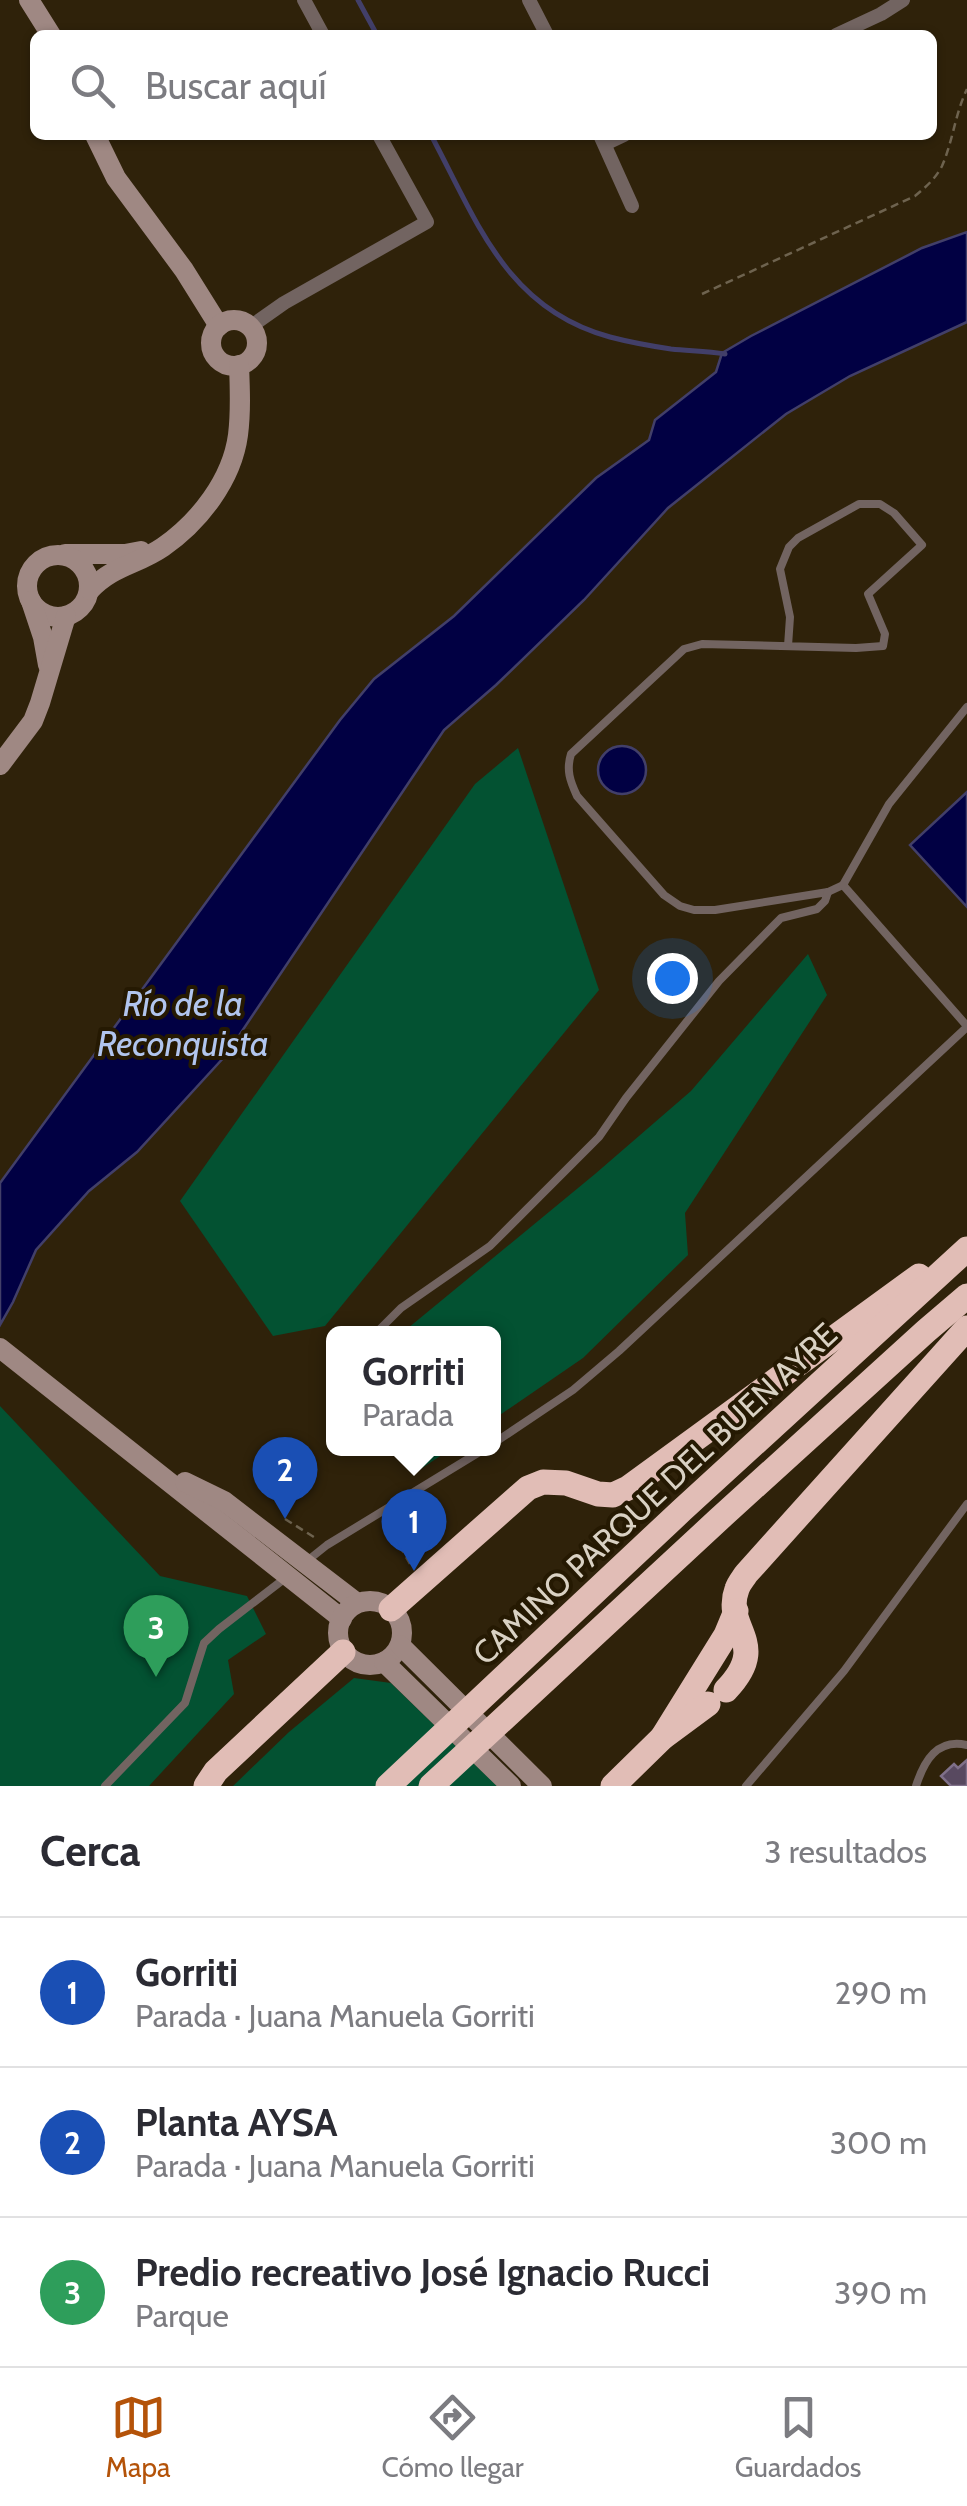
<!DOCTYPE html>
<html lang="es">
<meta charset="utf-8">
<style>
:root{--surface:#fff;--page:#f7f7f7;--text:#2b2b33;--muted:#7c7c81;--line:#e1e1e2;--accent:#b45309}
body{margin:0;font-family:Cabin,sans-serif;background:var(--page);color:var(--text)}
.you{position:absolute;left:672px;top:978px;width:35px;height:35px;margin:-25px;border:8px solid #fff;border-radius:50%;background:#1a73e8;box-shadow:0 0 0 15px #1a73e833}
.badge{display:grid;place-items:center;width:65px;height:65px;border-radius:50%;background:var(--accent);color:#fff;font-size:32px;font-weight:700}
.pin{position:absolute;translate:-50% -82px;filter:drop-shadow(0 2px 5px #0008)}
.pin::after{content:'';position:absolute;top:52px;width:35px;height:30px;background:inherit;clip-path:polygon(0 0,100% 0,50% 100%)}
.popup{position:absolute;left:326px;top:1326px;width:175px;height:130px;box-sizing:border-box;display:grid;place-content:center;border-radius:15px;background:var(--surface);filter:drop-shadow(0 2px 8px #0005);font-size:32px;white-space:nowrap;color:var(--muted)}
.popup b{font-size:38px;color:var(--text)}
.popup::after{content:'';position:absolute;left:50%;top:100%;margin-left:-20px;border:20px solid transparent;border-top-color:var(--surface)}
.list{margin:0;padding:0;list-style:none}
h2{display:flex;justify-content:space-between;align-items:center;height:130px;margin:0;padding:0 40px;font-size:42px}
h2 small{font-size:32px;font-weight:400;color:var(--muted)}
.list li{display:grid;grid-template-columns:65px 1fr auto;gap:30px;align-items:center;box-sizing:border-box;height:150px;padding:0 40px;border-top:2px solid var(--line)}
.list b{display:block;font-size:38px;white-space:nowrap}
.list p{margin:0;font-size:32px;white-space:nowrap;color:var(--muted)}
.list em{font-size:32px;font-style:normal;color:var(--muted)}
.icon{flex:none;width:55px;height:55px;fill:none;stroke:currentColor;stroke-width:2;stroke-linecap:round;stroke-linejoin:round}
.map{position:relative;flex:none;width:967px;height:1786px;overflow:hidden}
.search{position:absolute;background:var(--surface);box-shadow:0 2px 8px #0004;left:30px;right:30px;top:30px;height:110px;display:flex;align-items:center;gap:25px;box-sizing:border-box;padding:0 35px;border-radius:15px;color:var(--muted);font-size:38px}
.sheet{height:580px;background:var(--surface)}
nav{display:flex;justify-content:space-around;align-items:center;box-sizing:border-box;height:140px;border-top:2px solid var(--line);background:var(--surface);font-size:28px;color:var(--muted)}
nav a{display:grid;justify-items:center;gap:5px}
nav .on{color:var(--accent)}
.map>svg:first-child{display:block}
</style>
<div class="map">
<svg width="967" height="1786" viewBox="0 0 967 1786">
<rect width="100%" height="100%" fill="#2f220a"/>
<g fill="#035232">
<polygon points="518,748 599,990 325,1326 273,1336 180,1201 475,784"/>
<polygon points="808,954 827,995 685,1213 688,1255 583,1358 494,1419 494,1334 402,1333 595,1174 691,1091"/>
<polygon points="0,1406 160,1576 247,1596 266,1634 228,1660 234,1694 149,1786 0,1786"/>
<polygon points="399,1449 451,1449 416,1472"/>
<polygon points="354,1678 391,1683 497,1786 233,1786 289,1732"/>
</g>
<g fill="#010043" stroke="#423f69" stroke-width="2.5">
<polygon points="967,232 967,322 850,376 786,414 668,508 584,600 496,685 444,730 226,1055 137,1152 89,1191 36,1250 13,1302 0,1325 0,1183 340,720 374,679 454,616 596,478 649,440 655,420 716,372 722,353 751,336 922,248"/>
<circle cx="622" cy="770" r="24"/>
<polygon points="967,792 967,907 910,845"/>
</g>
<g fill="none" stroke-linecap="round" stroke-linejoin="round">
<g stroke="#423f69" stroke-width="5">
<polyline points="358,0 377,35"/>
<path d="M431,135C477,221 506,309 610,337C629,342 651,346 671,349C689,351 707,351 725,354"/>
</g>
</g>
<polygon fill="#584960" stroke="#7f7089" stroke-width="2.5" points="967,1760 967,1786 951,1786 941,1776 954,1764 958,1768"/>
<g fill="none" stroke-linecap="round" stroke-linejoin="round">
<g stroke="#6e634f" stroke-width="2.5" stroke-dasharray="8 5" stroke-linecap="butt">
<path d="M702,294L915,196C926,187 936,178 942,166C953,141 955,114 967,89"/>
<polyline points="285,1519 317,1539"/>
<polyline points="387,1523 410,1564"/>
</g>
<g stroke="#726461" stroke-width="8">
<path d="M788,646L790,617L780,569L789,547L798,538L859,504H880L894,513L922,545L868,594L885,634L883,646L856,648L702,644L684,649L571,754C566,770 570,781 577,796L664,895L680,906L694,910H715L828,892L843,885"/>
<polyline points="967,707 889,804 843,885 967,1026"/>
<polyline points="375,1334 401,1308 490,1246 599,1137 626,1098 719,981 781,918 817,909 825,901 828,892"/>
<polyline points="494,1443 573,1390 619,1351 967,1027"/>
<polyline points="307,1561 327,1545 486,1448"/>
<polyline points="105,1786 185,1703 204,1643 219,1629 288,1576"/>
<polyline points="746,1786 844,1671 967,1504"/>
<path d="M916,1786C924,1761 937,1738 967,1745"/>
</g>
<g stroke="#726461" stroke-width="14">
<polyline points="304,0 323,35"/>
<polyline points="529,0 547,35"/>
<polyline points="836,35 881,14 903,0"/>
<polyline points="600,135 632,206"/>
<polyline points="605,144 624,135"/>
<polyline points="250,327 284,303 427,222 379,135"/>
</g>
<g stroke="#9f8883" stroke-width="20">
<polyline points="29,0 51,35"/>
<polyline points="95,135 116,178 184,270 219,326"/>
<circle cx="234" cy="343" r="23"/>
<polyline points="65,554 125,554 141,551"/>
<circle cx="58" cy="586" r="31"/>
<path d="M90,590C114,565 137,565 163,547C199,522 232,480 238,435C241,412 240,389 239,365"/>
<polyline points="31,601 43,637 48,665"/>
<polyline points="0,765 33,721 40,703 66,616"/>
<polyline points="0,1348 342,1619"/>
<polyline points="185,1482 224,1501 357,1603"/>
<circle cx="370" cy="1633" r="32"/>
<polyline points="400,1645 542,1786"/>
<polyline points="384,1662 511,1786"/>
</g>
<g stroke="#e1bdb6" stroke-width="25">
<polyline points="391,1609 528,1488 543,1482 566,1483 598,1494 613,1495 628,1488 919,1276"/>
<path d="M726,1690C772,1642 722,1629 737,1589C739,1583 743,1579 746,1574L967,1328"/>
<polyline points="662,1738 726,1635 736,1611"/>
<polyline points="206,1786 216,1771 343,1652"/>
<polyline points="388,1786 682,1510 967,1249"/>
<polyline points="431,1786 718,1520 926,1331 967,1296"/>
<polyline points="613,1786 662,1738 708,1704"/>
</g>
</g>
<g text-anchor="middle" stroke-width="8" stroke-linejoin="round" paint-order="stroke">
<g font-size="32" fill="#d9d1c3" stroke="#251902">
<text transform="translate(655 1494) rotate(-43)" y="11">CAMINO PARQUE DEL BUEN AYRE</text>
</g>
<g font-size="35" font-style="italic" fill="#b1c5ee" stroke="#251902">
<text x="183" y="1016">Río de la<tspan x="183" dy="40">Reconquista</tspan></text>
</g>
</g>
</svg>
<div class="you"></div>
<div class="pin badge" style="left:414px;top:1571px;background:#1a4fb4">1</div>
<div class="popup"><b>Gorriti</b>Parada</div>
<div class="pin badge" style="left:285px;top:1519px;background:#1a4fb4">2</div>
<div class="pin badge" style="left:156px;top:1677px;background:#2e9e5b">3</div>
<div class="search"><svg class="icon" aria-label="search" viewBox="0 0 24 24"><circle cx="10" cy="10" r="6"/><path d="M15 15l6 6"/></svg>Buscar aquí</div>
</div>
<section class="sheet">
<h2>Cerca<small>3 resultados</small></h2>
<ul class="list">
<li><span class="badge" style="background:#1a4fb4">1</span><div><b>Gorriti</b><p>Parada · Juana Manuela Gorriti</p></div><em>290 m</em></li>
<li><span class="badge" style="background:#1a4fb4">2</span><div><b>Planta AYSA</b><p>Parada · Juana Manuela Gorriti</p></div><em>300 m</em></li>
<li><span class="badge" style="background:#2e9e5b">3</span><div><b>Predio recreativo José Ignacio Rucci</b><p>Parque</p></div><em>390 m</em></li>
</ul>
</section>
<nav>
<a class="on"><svg class="icon" aria-label="map" viewBox="0 0 24 24"><path d="M3 6l6-2 6 2 6-2v14l-6 2-6-2-6 2zM9 4v14M15 6v14"/></svg>Mapa</a>
<a><svg class="icon" aria-label="directions" viewBox="0 0 24 24"><path d="M12 3l9 9-9 9-9-9zM9 14v-3h6M13 9l2 2-2 2"/></svg>Cómo llegar</a>
<a><svg class="icon" aria-label="saved" viewBox="0 0 24 24"><path d="M7 4h10v16l-5-4-5 4z"/></svg>Guardados</a>
</nav>
